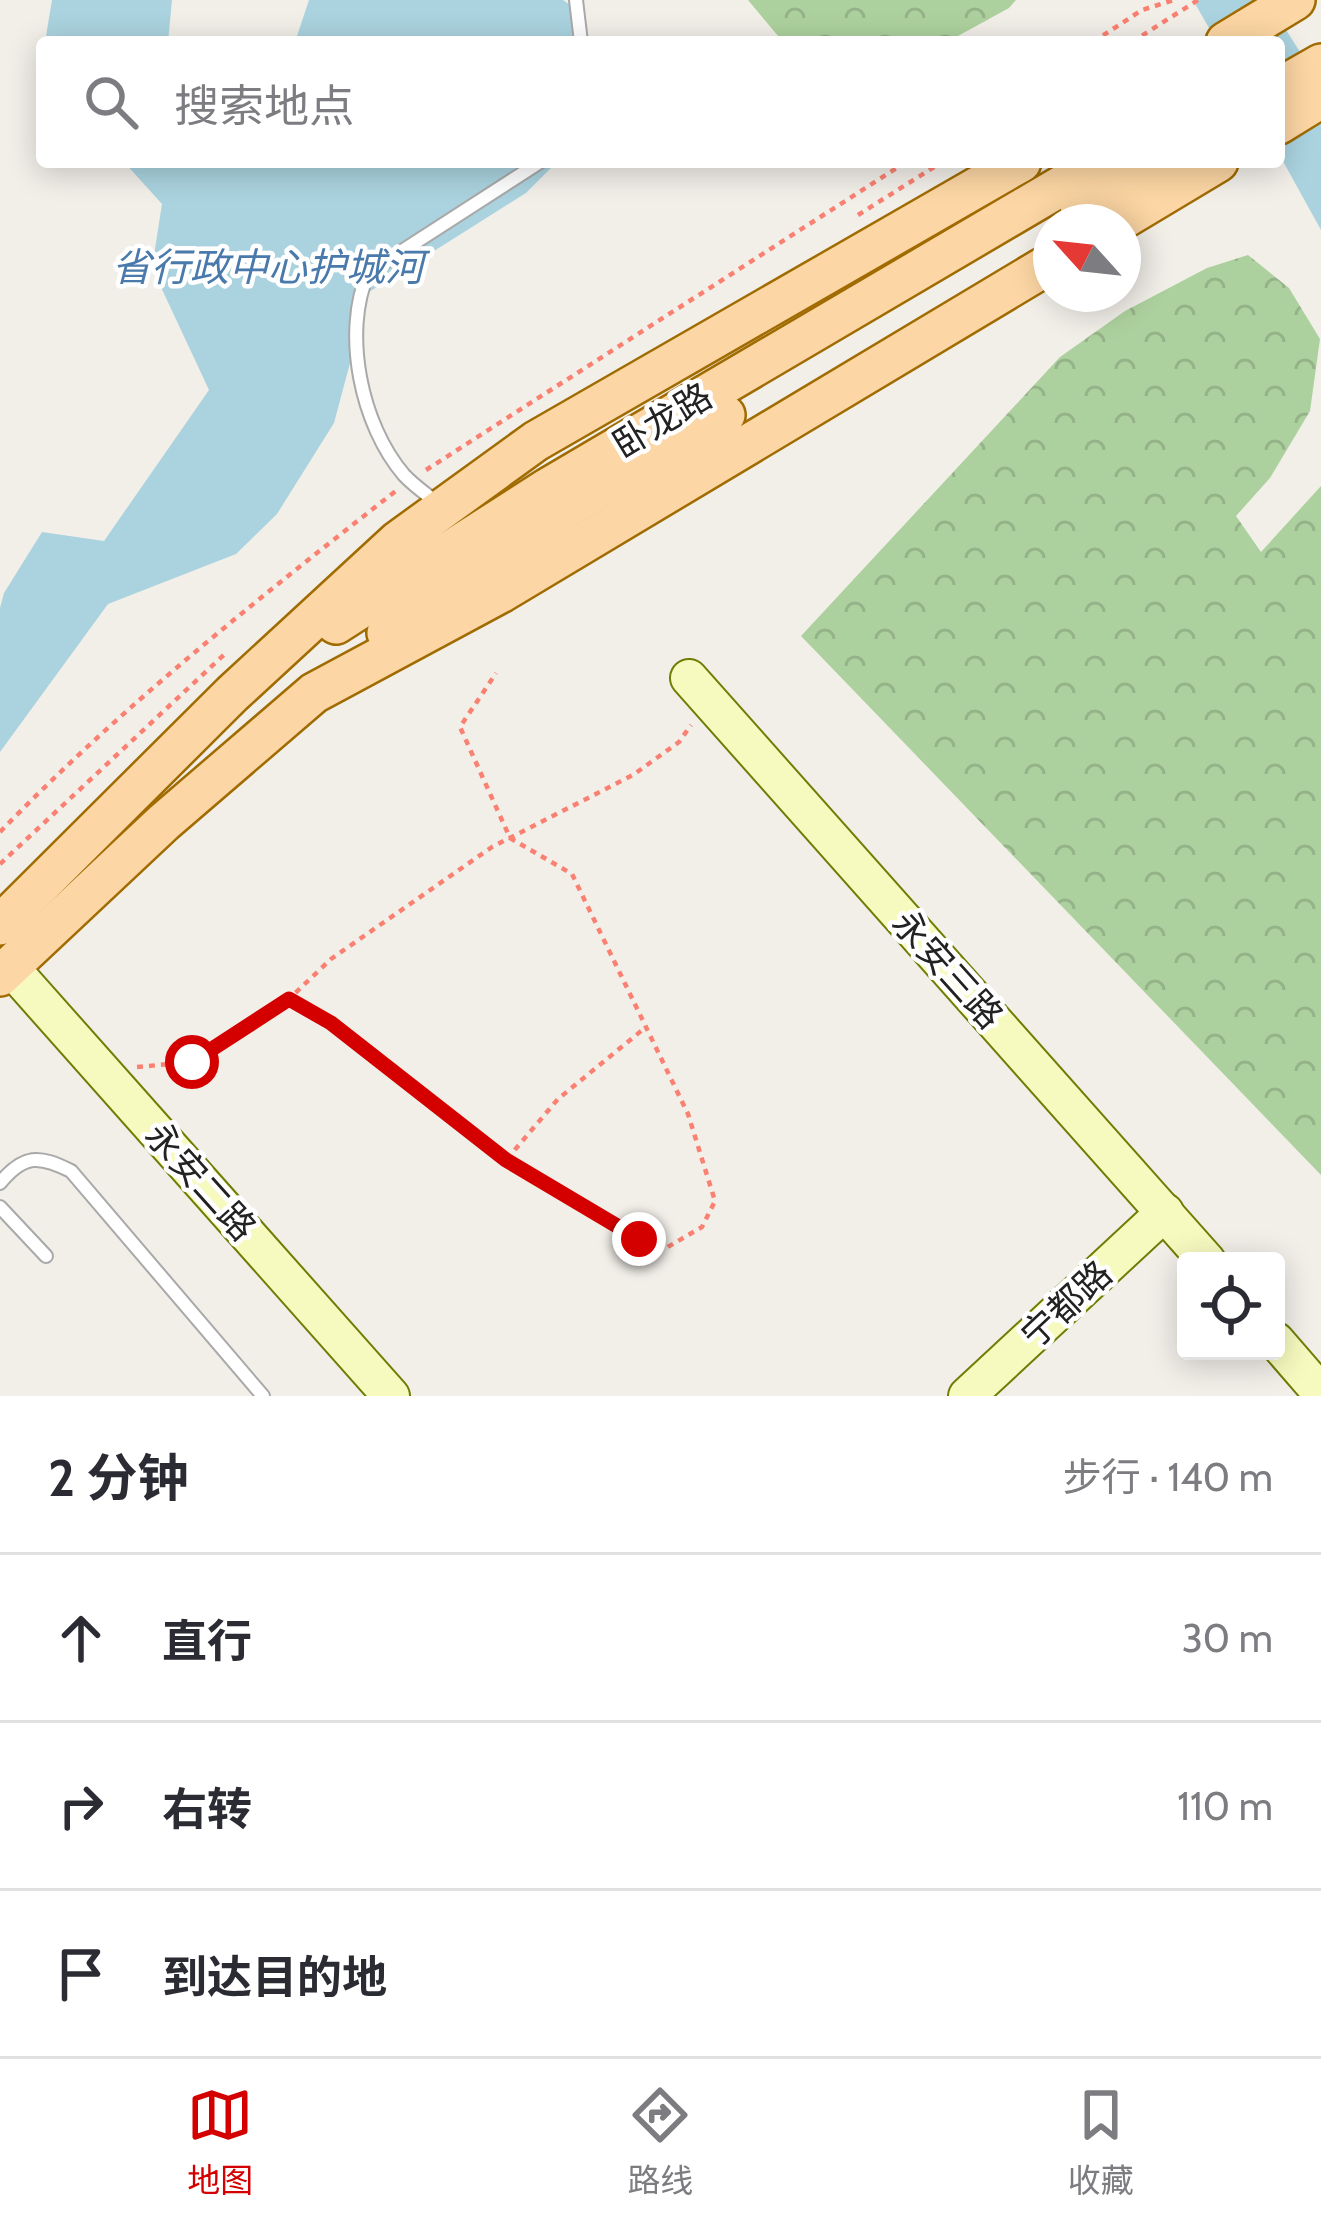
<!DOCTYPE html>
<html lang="zh">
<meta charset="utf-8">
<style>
:root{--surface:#fff;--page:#f2f2f3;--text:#2b2b33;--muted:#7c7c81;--line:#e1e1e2;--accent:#d40000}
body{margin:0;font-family:Cabin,"Noto Sans SC",sans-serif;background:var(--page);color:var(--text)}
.controls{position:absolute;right:36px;bottom:36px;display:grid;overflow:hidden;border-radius:12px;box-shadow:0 6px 30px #0003}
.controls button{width:108px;height:108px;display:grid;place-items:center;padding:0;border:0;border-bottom:3px solid var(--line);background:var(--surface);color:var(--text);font:60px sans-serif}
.compass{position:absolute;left:1033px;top:204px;width:108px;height:108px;border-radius:50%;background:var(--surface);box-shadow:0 6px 30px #0003;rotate:297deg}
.stop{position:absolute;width:36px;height:36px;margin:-27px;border:9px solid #d40000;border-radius:50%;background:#fff}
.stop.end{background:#d40000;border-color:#fff;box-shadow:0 3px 12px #0008}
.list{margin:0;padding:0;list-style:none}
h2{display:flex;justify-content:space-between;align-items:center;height:156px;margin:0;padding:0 48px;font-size:51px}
h2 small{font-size:39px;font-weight:400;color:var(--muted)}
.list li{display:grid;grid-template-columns:78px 1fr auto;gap:36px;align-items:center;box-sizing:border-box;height:168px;padding:0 48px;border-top:3px solid var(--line)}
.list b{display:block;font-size:45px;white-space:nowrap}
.list em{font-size:39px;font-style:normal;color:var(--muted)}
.icon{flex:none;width:66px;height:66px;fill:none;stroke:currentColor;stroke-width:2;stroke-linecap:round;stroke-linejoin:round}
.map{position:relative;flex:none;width:1321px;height:1396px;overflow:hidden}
.search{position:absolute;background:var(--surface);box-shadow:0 6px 30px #0003;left:36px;right:36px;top:36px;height:132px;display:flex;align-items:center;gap:30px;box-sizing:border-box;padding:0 42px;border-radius:12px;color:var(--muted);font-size:45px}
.sheet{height:660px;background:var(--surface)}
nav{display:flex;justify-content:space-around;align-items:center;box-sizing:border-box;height:168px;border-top:3px solid var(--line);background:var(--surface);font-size:33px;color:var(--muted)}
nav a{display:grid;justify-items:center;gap:6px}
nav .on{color:var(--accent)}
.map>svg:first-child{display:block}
</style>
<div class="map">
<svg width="1321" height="1396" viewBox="0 0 1321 1396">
<defs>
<pattern id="forest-crowns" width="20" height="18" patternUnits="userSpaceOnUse" patternTransform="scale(3)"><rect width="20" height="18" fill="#add19e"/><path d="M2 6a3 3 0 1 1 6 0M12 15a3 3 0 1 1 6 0" fill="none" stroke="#95b388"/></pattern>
</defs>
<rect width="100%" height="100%" fill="#f2efe9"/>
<g fill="url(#forest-crowns)">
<polygon points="748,0 1016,0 1009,8 947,42 783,42"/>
<polygon points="1248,255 1289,288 1320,339 1310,411 1270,478 1236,516 1261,552 1321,486 1321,1175 801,636 1060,357 1125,311 1207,268"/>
</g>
<g fill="#aad3df">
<polygon points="52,0 172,0 168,42 49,42 46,36"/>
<polygon points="309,0 563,0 573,7 575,42 295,42"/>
<polygon points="1193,0 1267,0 1321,85 1321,230 1279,154 1279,42 1217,42"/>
<polygon points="124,162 557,162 526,193 369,292 334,423 277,514 236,554 108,604 0,752 0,608 4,593 42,532 104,541 209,390 152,268 162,204"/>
</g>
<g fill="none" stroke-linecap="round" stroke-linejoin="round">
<g stroke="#a9a9a9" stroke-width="16">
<g id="lane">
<polyline points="576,0 581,42"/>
<path d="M440,505C429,496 414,486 404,475C361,425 342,333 368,273L540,162"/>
<path d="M0,1183C24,1154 39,1155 71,1171L263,1396"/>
<polyline points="0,1207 46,1256"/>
</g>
</g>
<g stroke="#707d05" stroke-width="40">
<g id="secondary">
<polyline points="689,678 1207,1261"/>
<polyline points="10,967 391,1396"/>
<polyline points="1276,1341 1321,1393"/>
<polyline points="967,1396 1165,1212"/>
</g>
</g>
<g stroke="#a06b00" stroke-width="44">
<g id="primary">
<polyline points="1226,42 1295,0"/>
<polyline points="1279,88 1321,64"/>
<polyline points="1279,124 1321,98"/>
<polyline points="1080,205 1153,162"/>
<polyline points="1118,222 1218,162"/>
<polyline points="336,624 548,488 1102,162"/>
<path d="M387,633C490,548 610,483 725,415"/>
<polyline points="0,925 232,694 398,541 536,441 1021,162"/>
<polyline points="0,976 164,822 314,693 502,592 1051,263"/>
</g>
</g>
<g stroke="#fa8072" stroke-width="4.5" stroke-dasharray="6 6" stroke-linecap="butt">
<polyline points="1093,42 1142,10 1174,0"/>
<polyline points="1132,42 1198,0"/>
<polyline points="858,215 942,162"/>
<polyline points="426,470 906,162"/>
<path d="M0,832C122,706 259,598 397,490"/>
<polyline points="0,864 228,651"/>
<polyline points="289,999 331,1023 506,1160 639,1239 666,1248 702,1227 715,1201 688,1114 572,874 510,838 460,727 496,673"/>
<polyline points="137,1067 192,1062 289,999 331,959 492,847 633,775 679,742 691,725"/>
<polyline points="507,1159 558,1099 646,1027"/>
</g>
<use href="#lane" stroke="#fff" stroke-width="12"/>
<use href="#secondary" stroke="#f7fabf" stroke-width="36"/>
<use href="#primary" stroke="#fcd6a4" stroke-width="39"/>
</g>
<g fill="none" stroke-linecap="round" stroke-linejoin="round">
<polyline stroke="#d40000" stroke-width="15" points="192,1062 289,999 331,1023 506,1160 639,1239"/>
</g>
<g text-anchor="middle" stroke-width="9" stroke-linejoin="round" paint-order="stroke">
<g font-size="36" fill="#222" stroke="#fff">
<text transform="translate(662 420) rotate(-31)" y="13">卧龙路</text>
<text transform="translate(948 969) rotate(48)" y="13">永安三路</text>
<text transform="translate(201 1181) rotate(48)" y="13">永安二路</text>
<text transform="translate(1066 1304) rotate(-43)" y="13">宁都路</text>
</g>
<g font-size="39" font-style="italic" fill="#4a7aab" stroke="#fff">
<text x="268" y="281">省行政中心护城河</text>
</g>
</g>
</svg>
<div class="controls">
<button><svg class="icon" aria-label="locate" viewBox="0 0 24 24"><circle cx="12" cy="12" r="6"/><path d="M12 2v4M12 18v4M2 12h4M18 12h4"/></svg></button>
</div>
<svg class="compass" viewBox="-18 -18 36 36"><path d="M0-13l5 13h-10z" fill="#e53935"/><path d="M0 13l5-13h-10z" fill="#7c7c81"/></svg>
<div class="stop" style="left:192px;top:1062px"></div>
<div class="stop end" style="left:639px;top:1239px"></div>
<div class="search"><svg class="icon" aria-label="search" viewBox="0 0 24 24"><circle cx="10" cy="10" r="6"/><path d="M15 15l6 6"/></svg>搜索地点</div>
</div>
<section class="sheet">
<h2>2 分钟<small>步行 · 140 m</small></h2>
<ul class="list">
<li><svg class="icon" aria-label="ahead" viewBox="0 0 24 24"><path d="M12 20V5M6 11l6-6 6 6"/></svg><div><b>直行</b></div><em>30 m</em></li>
<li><svg class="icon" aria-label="right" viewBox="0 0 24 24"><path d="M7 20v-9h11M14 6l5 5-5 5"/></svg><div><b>右转</b></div><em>110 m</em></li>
<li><svg class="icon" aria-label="arrive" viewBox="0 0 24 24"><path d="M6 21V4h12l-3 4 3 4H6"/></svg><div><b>到达目的地</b></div></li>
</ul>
</section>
<nav>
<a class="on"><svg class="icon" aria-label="map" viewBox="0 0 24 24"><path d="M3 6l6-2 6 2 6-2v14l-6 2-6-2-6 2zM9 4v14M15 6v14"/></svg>地图</a>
<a><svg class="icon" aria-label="directions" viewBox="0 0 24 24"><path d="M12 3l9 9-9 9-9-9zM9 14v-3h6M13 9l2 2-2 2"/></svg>路线</a>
<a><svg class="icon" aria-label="saved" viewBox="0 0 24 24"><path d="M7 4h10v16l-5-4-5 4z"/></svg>收藏</a>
</nav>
